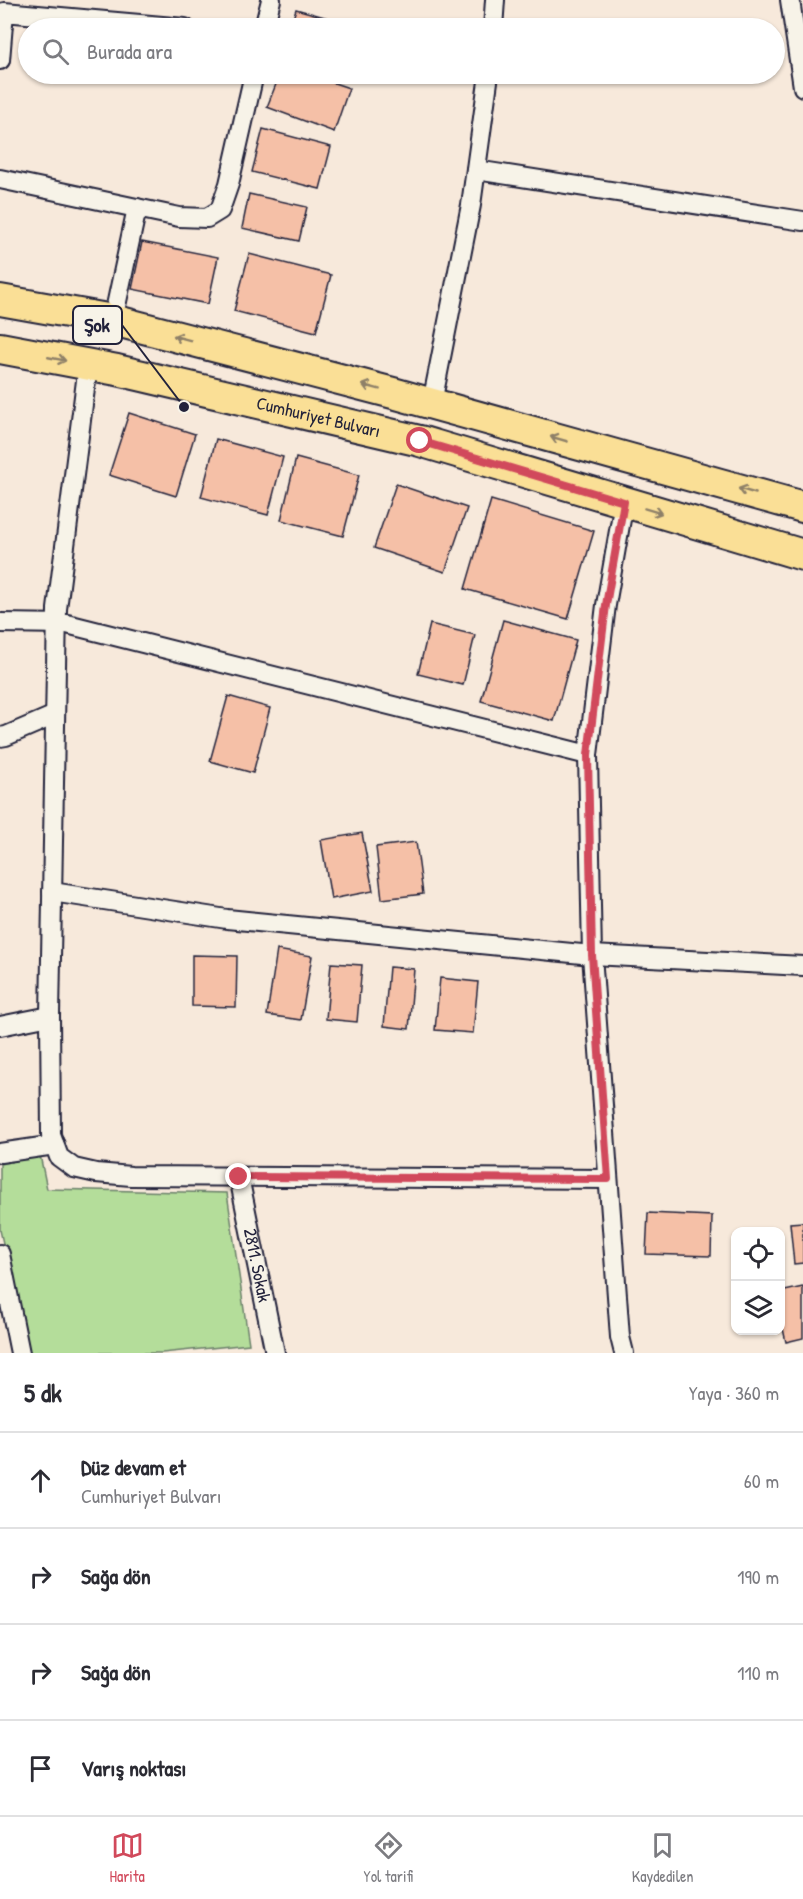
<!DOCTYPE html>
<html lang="tr">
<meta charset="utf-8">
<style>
:root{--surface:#fff;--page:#f7f7f7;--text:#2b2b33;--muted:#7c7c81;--line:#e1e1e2;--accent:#d1495b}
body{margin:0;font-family:"Patrick Hand",sans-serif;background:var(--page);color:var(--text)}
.controls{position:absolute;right:18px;bottom:18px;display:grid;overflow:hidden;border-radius:12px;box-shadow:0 2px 4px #0004}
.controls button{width:54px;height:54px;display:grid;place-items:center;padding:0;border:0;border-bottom:2px solid var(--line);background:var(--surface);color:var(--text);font:30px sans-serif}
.stop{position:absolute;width:18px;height:18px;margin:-14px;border:4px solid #d1495b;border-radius:50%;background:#fff}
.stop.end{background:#d1495b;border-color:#fff;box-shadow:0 2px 6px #0008}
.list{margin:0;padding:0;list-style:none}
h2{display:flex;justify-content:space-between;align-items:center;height:78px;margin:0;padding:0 24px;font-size:26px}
h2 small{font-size:20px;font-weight:400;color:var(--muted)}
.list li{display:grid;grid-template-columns:39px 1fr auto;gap:18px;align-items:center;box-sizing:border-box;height:96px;padding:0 24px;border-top:2px solid var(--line)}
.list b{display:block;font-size:22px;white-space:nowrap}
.list p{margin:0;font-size:20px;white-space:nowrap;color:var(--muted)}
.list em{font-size:20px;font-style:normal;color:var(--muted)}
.icon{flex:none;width:33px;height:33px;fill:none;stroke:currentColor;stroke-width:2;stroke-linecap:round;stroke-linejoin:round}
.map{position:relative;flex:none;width:803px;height:1353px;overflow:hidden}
.search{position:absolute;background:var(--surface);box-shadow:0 2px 4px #0004;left:18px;right:18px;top:18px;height:66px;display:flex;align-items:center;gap:15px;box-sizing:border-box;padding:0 21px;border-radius:33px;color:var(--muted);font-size:22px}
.sheet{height:462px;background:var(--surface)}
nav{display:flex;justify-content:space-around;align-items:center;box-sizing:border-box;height:84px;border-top:2px solid var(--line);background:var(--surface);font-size:16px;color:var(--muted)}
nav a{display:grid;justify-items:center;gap:3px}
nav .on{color:var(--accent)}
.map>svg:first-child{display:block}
</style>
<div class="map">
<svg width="803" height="1353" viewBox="0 0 803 1353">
<rect width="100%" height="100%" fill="#f7e9db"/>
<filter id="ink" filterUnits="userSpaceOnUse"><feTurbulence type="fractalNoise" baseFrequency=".0167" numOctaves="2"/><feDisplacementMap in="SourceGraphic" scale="12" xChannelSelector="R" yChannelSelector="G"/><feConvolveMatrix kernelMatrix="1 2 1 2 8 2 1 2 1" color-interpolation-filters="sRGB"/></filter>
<g filter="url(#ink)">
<polygon fill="#b4dd9a" stroke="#6b806a" stroke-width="1.5" points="40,1155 47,1189 227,1193 249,1344 162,1353 28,1353 0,1230 0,1164"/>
<g fill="#f5c0a7" stroke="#22223b" stroke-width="1.5">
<polygon points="296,9 364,28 290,28"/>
<polygon points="280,74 308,74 349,88 334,132 267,107"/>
<polygon points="263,129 331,147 320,189 252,172"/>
<polygon points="249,194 307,207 299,241 242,228"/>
<polygon points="142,242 218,257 208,304 132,289"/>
<polygon points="249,254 331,275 316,332 234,311"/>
<polygon points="129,413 195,434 176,496 109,475"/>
<polygon points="216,439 283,457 268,515 201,497"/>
<polygon points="296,458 359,475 343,536 281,520"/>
<polygon points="396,484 467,508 445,572 374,548"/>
<polygon points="491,500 594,531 568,619 465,589"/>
<polygon points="503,620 576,640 554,721 481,701"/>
<polygon points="430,624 475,635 463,685 418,674"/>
<polygon points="228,696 270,708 253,773 210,761"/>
<polygon points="362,833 373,891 331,899 321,840"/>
<polygon points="416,842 423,894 382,899 376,847"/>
<polygon points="277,950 312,956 301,1020 267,1015"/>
<polygon points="192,955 237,956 236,1007 192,1006"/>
<polygon points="331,963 362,965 357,1022 326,1019"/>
<polygon points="389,967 414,969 409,1029 384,1026"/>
<polygon points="440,978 478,982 473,1033 435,1030"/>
<polygon points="648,1213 712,1216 711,1256 646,1254"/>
<polygon points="803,1222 803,1263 794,1264 790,1223"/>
<polygon points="803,1287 803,1338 786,1342 780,1316 780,1292"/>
</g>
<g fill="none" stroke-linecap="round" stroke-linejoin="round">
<g stroke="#22223b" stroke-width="22">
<g id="minor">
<polyline points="790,0 803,87"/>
<polyline points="264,28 271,0"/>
<polyline points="493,28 495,0"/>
<polyline points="0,60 4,12 185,28"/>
<polyline points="476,170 803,221"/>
<polyline points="0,179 179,217 207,218 220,210 229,184 254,74"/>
<polyline points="113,320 137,208"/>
<polyline points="88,365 57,609 50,1016 51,1135 59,1157 74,1168 96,1173 131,1176 608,1179"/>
<polyline points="432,403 471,205 489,74"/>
<polyline points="624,502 606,605 588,755 592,955 620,1337 624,1353"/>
<polyline points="0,623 67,624 588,755"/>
<polyline points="0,737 6,736 55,715"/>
<polyline points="52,892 227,919 592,955 803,966"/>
<polyline points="0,1026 50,1016"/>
<polyline points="0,1153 55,1145"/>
<path id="s1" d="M239,1177L275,1353"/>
<polyline points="0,1254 20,1353"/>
</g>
</g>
<g stroke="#22223b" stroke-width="34">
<g id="primary">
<polyline points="0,300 113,320 393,393 803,507"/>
<path id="s2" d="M0,348L117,370L420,441L803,555"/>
</g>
</g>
<use href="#minor" stroke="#f7f3e8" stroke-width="18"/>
<use href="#primary" stroke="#fadf96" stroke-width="30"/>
</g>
<defs><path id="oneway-shaft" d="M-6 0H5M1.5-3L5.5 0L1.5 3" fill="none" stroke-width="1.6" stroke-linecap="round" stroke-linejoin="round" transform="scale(1.5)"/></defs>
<g stroke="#8e8068">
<use href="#oneway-shaft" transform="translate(182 338) rotate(-165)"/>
<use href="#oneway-shaft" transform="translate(57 359) rotate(11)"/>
<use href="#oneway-shaft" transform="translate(371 387) rotate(-165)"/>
<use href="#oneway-shaft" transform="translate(559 439) rotate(-164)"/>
<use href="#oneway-shaft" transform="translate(747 491) rotate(-164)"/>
<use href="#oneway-shaft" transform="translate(653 511) rotate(17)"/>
</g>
</g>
<g fill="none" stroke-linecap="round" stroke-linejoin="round" filter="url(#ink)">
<polyline stroke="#d1495b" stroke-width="8" points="239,1177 608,1179 592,955 588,755 606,605 624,502 420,441"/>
</g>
<g text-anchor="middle" stroke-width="4.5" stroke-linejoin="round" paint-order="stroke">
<g font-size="18" fill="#22223b" stroke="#f7f3e8">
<text dy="6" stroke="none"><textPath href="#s2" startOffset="326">Cumhuriyet Bulvarı</textPath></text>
<text dy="6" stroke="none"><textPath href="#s1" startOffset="90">2811. Sokak</textPath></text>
</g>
</g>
<path fill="none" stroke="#22223b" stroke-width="2" d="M184 407L122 325"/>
<circle fill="#22223b" stroke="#f7f3e8" stroke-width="2" cx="184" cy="407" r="6"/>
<rect fill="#f7f3e8" stroke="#22223b" stroke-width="2" x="73" y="306" width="49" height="38" rx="6"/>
<g font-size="20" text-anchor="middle" font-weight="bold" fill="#22223b">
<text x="97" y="332">Şok</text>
</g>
</svg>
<div class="controls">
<button><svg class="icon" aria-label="locate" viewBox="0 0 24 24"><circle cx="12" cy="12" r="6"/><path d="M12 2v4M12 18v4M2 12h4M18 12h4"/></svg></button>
<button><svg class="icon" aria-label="layers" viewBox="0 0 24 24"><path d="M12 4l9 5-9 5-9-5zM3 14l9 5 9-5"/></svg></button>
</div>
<div class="stop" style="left:420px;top:441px"></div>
<div class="stop end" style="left:239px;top:1177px"></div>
<div class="search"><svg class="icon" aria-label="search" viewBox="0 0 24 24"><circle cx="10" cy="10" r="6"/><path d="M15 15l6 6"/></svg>Burada ara</div>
</div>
<section class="sheet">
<h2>5 dk<small>Yaya · 360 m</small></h2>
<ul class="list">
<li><svg class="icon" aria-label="ahead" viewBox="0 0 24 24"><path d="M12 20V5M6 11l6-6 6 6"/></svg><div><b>Düz devam et</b><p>Cumhuriyet Bulvarı</p></div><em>60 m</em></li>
<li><svg class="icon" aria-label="right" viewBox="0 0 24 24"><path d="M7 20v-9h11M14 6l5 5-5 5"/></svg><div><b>Sağa dön</b></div><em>190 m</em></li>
<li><svg class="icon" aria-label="right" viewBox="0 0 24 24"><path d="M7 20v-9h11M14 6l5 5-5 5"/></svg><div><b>Sağa dön</b></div><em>110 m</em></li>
<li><svg class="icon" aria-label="arrive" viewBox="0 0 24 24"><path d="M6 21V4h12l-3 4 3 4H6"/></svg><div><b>Varış noktası</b></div></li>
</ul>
</section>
<nav>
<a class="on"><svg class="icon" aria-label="map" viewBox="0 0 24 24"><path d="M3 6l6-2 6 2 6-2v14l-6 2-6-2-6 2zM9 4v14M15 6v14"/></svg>Harita</a>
<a><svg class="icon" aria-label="directions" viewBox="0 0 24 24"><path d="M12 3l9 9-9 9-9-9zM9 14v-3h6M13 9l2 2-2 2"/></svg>Yol tarifi</a>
<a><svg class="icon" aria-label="saved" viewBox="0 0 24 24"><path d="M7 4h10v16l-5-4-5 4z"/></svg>Kaydedilen</a>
</nav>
